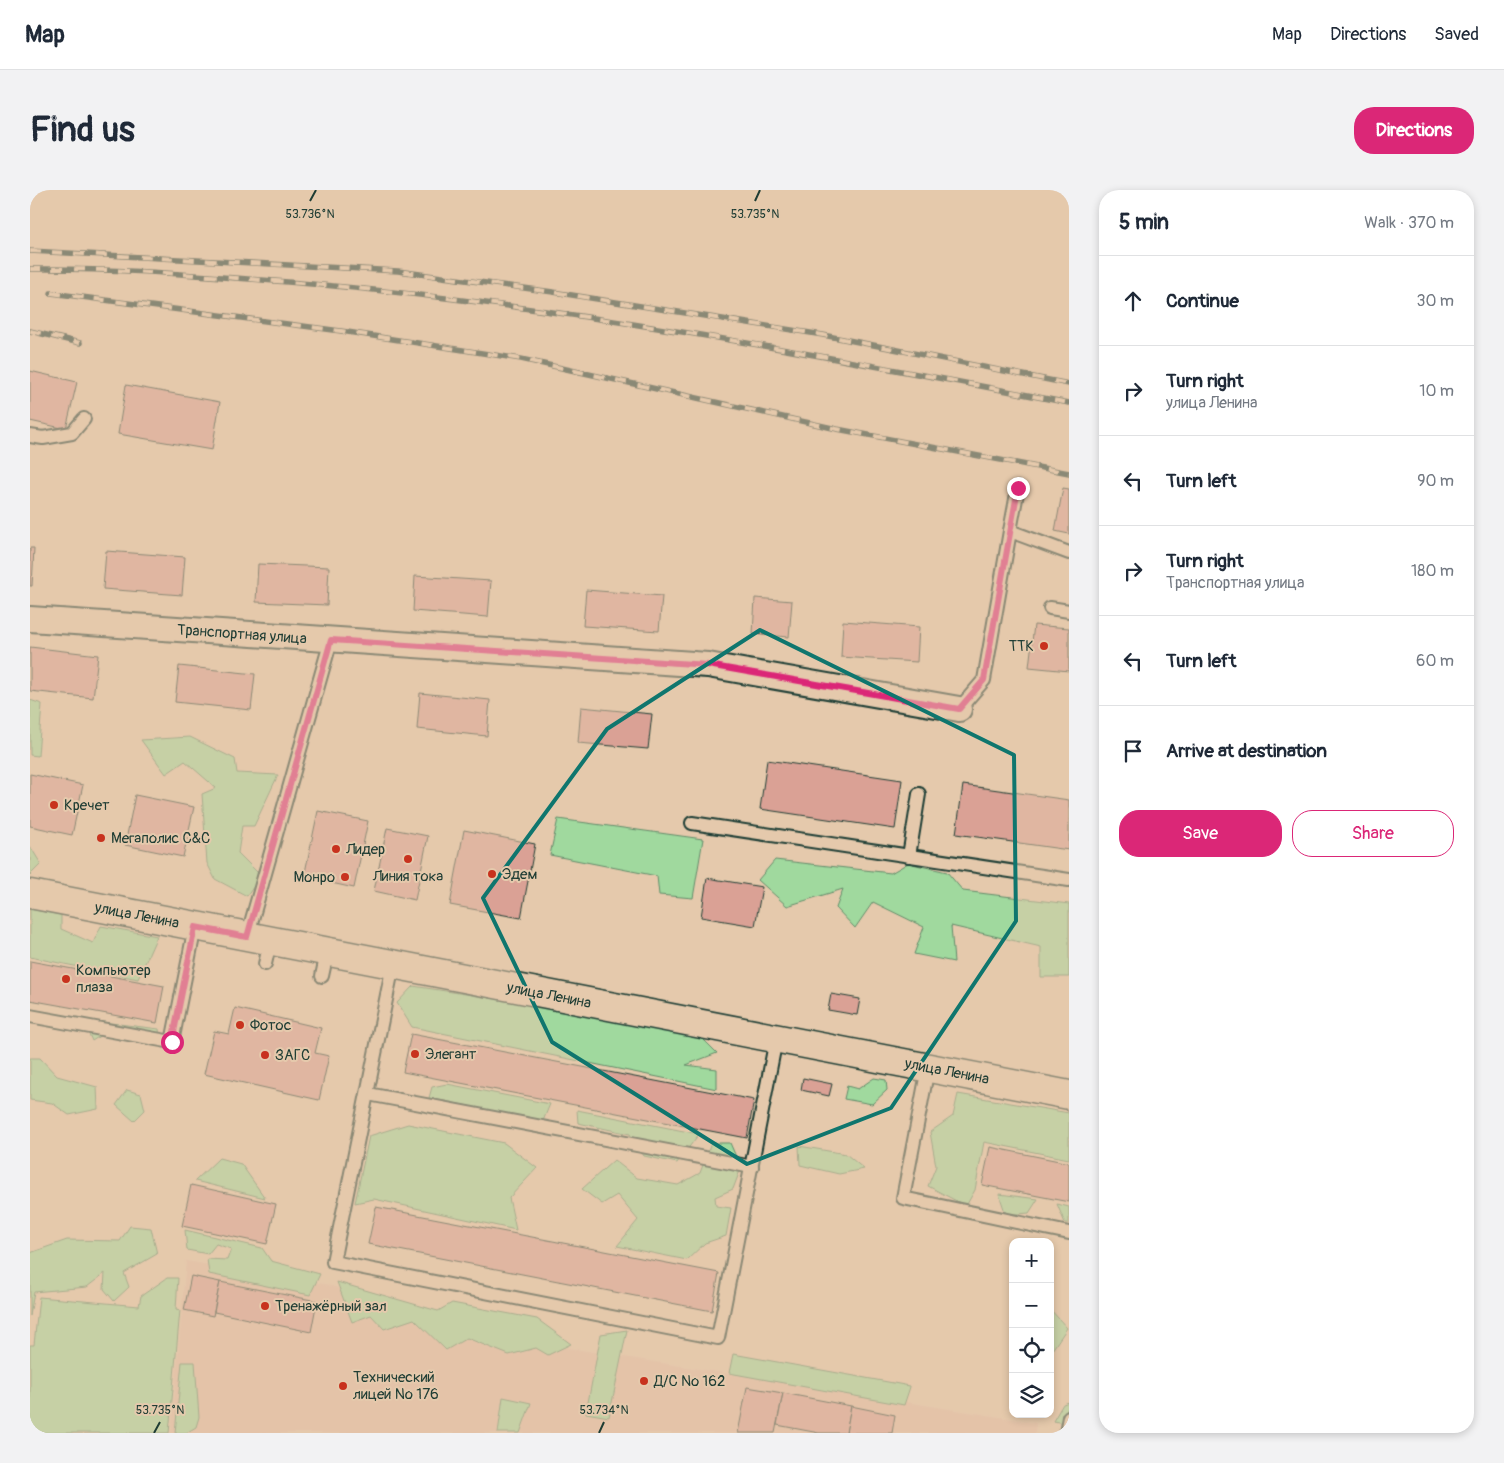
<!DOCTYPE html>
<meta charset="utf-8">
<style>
:root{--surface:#fff;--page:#f2f2f3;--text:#1f2937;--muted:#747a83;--line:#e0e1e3;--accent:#db2777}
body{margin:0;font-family:Pangolin,sans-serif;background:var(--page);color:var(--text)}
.controls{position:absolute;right:15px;bottom:15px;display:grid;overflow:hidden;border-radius:10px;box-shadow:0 2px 8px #0003}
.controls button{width:45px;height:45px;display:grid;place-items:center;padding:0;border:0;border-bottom:1px solid var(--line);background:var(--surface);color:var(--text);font:25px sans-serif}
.stop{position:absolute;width:15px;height:15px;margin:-11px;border:4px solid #db2777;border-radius:50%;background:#fff}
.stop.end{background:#db2777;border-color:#fff;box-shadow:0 1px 5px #0008}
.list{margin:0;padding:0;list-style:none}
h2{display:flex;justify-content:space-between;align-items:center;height:65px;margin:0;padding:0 20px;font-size:21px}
h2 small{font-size:16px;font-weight:400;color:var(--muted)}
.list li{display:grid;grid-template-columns:32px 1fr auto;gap:15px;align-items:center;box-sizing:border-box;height:90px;padding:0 20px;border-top:1px solid var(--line)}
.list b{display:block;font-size:19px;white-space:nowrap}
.list p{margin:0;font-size:16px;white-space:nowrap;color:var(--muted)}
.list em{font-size:16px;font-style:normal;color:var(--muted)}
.actions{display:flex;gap:10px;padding:15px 20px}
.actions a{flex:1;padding:11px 0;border:1px solid var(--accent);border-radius:20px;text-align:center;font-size:18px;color:var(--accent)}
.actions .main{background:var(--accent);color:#fff}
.icon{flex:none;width:28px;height:28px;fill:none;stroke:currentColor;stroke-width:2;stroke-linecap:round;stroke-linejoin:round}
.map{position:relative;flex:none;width:1039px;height:1243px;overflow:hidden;border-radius:20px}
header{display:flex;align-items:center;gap:30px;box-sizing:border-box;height:70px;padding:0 25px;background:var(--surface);border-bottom:1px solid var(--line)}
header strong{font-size:24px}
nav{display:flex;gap:28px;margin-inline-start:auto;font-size:18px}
.intro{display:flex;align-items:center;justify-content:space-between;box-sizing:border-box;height:120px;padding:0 30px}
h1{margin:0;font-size:35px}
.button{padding:12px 22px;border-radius:20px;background:var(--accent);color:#fff;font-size:18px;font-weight:700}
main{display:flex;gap:30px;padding:0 30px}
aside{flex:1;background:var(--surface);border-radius:20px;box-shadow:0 2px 8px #0003}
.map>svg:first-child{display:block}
</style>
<header>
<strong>Map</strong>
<nav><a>Map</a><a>Directions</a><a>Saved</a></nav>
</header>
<div class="intro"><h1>Find us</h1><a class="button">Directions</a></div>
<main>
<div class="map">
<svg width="1039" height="1243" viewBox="0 0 1039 1243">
<rect width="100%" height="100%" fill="#e5c9ac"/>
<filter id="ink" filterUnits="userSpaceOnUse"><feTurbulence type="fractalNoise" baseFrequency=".02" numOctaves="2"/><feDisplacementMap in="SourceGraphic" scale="10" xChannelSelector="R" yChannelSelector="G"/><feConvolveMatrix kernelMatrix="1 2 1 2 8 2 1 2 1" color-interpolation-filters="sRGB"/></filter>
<g filter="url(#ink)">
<polygon fill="#e2bda5" points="156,1071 294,1094 488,1150 1006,1233 1005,1243 141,1243"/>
<g fill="#a0d99e" stroke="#608b69">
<polygon points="0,510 12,514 8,566 0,565"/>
<polygon points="160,547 205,569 207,583 248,585 224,636 212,636 208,663 231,686 217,706 185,689 177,673 172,604 186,598 155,571 136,584 111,550"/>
<polygon points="528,629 673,649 663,708 629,705 627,686 520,665"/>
<polygon points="0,656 11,674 0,685"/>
<polygon points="745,670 861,683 878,673 917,682 933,701 1039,714 1039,787 1011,787 1011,757 921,736 924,772 884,764 894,737 843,712 825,738 806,718 813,699 757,716 728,690"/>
<polygon points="0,719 31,725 31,739 63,753 71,736 127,746 108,789 0,767"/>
<polygon points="383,796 663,839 687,863 656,875 687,879 687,899 382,837 367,813"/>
<polygon points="73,832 129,839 130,847 97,851 79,840 62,851 56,837"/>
<polygon points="0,868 10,868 27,886 67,897 68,919 39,925 22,913 0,910"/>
<polygon points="844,888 856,890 857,900 842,914 814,909 817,896 828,899"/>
<polygon points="417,894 520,914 513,931 399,908 402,897"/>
<polygon points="97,900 111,904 115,920 104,931 86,915"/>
<polygon points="928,904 1039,923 1039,969 954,952 945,1000 936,1016 898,996 906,976 900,942 923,926"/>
<polygon points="547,920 669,944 647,973 614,966 600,944 548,933"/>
<polygon points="378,934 474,953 507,978 479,1008 486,1040 344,1009 325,1013 339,946"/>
<polygon points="681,953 700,953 711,978 703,999 685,1007 686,1016 701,1018 696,1046 675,1053 657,1070 587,1056 608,1030 587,1005 572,1014 552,999 584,970 607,988 648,995 670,983"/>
<polygon points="769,956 816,964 834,979 809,984 770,975"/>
<polygon points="189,968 211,974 235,1008 165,991"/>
<polygon points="969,1004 1008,1009 999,1023 976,1025"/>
<polygon points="1027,1014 1039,1017 1039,1033 1035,1033"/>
<polygon points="100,1036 121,1038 127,1064 94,1083 99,1097 84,1111 74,1099 75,1083 57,1097 4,1102 0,1126 0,1063 37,1050 90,1051"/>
<polygon points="155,1040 232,1058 241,1071 290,1084 280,1105 179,1084 177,1069 197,1070 201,1059 186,1054 178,1064 157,1060"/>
<polygon points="137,1088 148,1088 146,1119 150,1120 139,1243 0,1243 0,1155 4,1155 9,1107 109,1116 111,1106"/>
<polygon points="307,1092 408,1121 422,1113 507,1129 541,1154 518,1165 506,1158 479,1165 437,1148 416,1160 384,1129 354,1139 341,1125 322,1132"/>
<polygon points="1020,1119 1037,1138 1020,1163"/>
<polygon points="597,1140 579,1227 556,1223 571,1144"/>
<polygon points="703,1164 880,1196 880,1197 874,1215 699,1183"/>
<polygon points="152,1172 165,1172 169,1227 166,1237 156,1243 145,1243"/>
<polygon points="473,1207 501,1213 490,1243 468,1243"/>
<polygon points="1039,1212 1039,1234 1023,1231 1033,1214"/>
</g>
<g fill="#daa195" stroke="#1f3d34">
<polygon points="0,181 47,192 36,239 0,231"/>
<polygon points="96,195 190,212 182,260 88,244"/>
<polygon points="1033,298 1039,299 1039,344 1025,341"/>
<polygon points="0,358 4,358 2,396 0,396"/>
<polygon points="76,361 155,367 152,405 73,399"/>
<polygon points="228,374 299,377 297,415 226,412"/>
<polygon points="385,386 461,391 458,427 383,421"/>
<polygon points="556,400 632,406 629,441 553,436"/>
<polygon points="725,408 762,411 759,447 723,444"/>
<polygon points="813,431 889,437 887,472 811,467"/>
<polygon points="1004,435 1039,438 1039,481 999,477"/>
<polygon points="0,457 68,465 63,508 0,501"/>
<polygon points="149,476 225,484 221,520 145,512"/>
<polygon points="390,503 460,510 457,546 387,539"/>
<polygon points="551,517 622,524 618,559 548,553"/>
<polygon points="737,570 872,590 865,639 730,619"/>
<polygon points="0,584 53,595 42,645 0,636"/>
<polygon points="933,595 1039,610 1039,660 926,644"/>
<polygon points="105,605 164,617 153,667 95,655"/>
<polygon points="288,621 338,631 324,698 274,687"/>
<polygon points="357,638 398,646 385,710 344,701"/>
<polygon points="434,640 505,654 491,728 420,715"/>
<polygon points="677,688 732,697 725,736 671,727"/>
<polygon points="0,771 134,796 127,833 0,810"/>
<polygon points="801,804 830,809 827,825 798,820"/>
<polygon points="205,818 291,838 285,863 299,866 289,910 174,884 184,841 199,844"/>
<polygon points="381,844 724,910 717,948 373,882"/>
<polygon points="773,888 802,894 799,906 771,900"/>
<polygon points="960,957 1039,973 1039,1012 952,995"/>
<polygon points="161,995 246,1014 237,1054 152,1036"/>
<polygon points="346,1017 689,1083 682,1121 338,1054"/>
<polygon points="161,1086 190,1092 183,1126 154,1120"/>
<polygon points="190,1092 287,1111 281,1142 184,1122"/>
<polygon points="717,1197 753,1203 745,1243 708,1243"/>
<polygon points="753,1203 821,1216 816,1243 789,1243 747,1235"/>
<polygon points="821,1216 865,1225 862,1243 816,1243"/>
</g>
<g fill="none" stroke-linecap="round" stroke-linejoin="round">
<g stroke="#1f3d34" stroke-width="16">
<g id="lane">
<polyline points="0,246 13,248 42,243 54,229"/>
<polyline points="980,341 988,298"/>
<polyline points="1020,418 1039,421"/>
<polyline points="929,519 954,490 980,341 1039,363"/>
<polyline points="662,633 1039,690"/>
<polyline points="879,666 889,604"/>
<polyline points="217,747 301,450"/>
<polyline points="235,774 240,752"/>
<polyline points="363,775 303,1072 688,1148 746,849"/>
<polyline points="292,786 297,763"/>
<polyline points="0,826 142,852 165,737"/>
<polyline points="898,878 873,1008 1039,1043"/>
<polyline points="338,904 722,977"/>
<polyline points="1036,1243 1039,1227"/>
</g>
</g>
<g stroke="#1f3d34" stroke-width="28">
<polyline id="street" points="0,429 678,475 929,519"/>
</g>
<g stroke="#1f3d34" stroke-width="31">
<polyline id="secondary" points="0,704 1039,905"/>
</g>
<use href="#lane" stroke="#e5c9ac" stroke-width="12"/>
<use href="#street" stroke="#e5c9ac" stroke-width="24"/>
<use href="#secondary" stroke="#e5c9ac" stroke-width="28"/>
<g stroke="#1f3d34" stroke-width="5.5">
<g id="rail">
<polyline points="0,61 368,81 523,102 793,145 1039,194"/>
<path d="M0,79C78,78 154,84 232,90C504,110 771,161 1039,213"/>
<polyline points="21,103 311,141 491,169 807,239 1039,283"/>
<polyline points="0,141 50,153"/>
</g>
</g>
<use href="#rail" stroke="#e5c9ac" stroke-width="4" stroke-dasharray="11" stroke-linecap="butt"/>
</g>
</g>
<g fill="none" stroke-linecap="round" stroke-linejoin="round" filter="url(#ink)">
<polyline stroke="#db2777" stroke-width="6" points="142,852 165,737 217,747 301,450 678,475 929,519 954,490 988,298"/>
</g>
<path d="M0 0H1039V1243H0ZM730,440L984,565L986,731L861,918L717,974L522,852L453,708L577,539Z" fill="#e5c9ac" fill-opacity=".55" fill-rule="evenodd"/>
<path fill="none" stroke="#0f766e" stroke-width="4" stroke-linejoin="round" d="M730,440L984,565L986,731L861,918L717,974L522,852L453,708L577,539Z"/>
<path fill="none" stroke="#1f3d34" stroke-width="2" d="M280,11L286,0M725,11L730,0M124,1243L130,1232M569,1243L574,1232"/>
<g fill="#c8321e" stroke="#e5c9ac" stroke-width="2">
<circle cx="1014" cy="456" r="5"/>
<circle cx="24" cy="615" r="5"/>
<circle cx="71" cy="648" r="5"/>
<circle cx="306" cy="659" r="5"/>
<circle cx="378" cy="669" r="5"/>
<circle cx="462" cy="684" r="5"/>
<circle cx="315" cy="687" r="5"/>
<circle cx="36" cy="789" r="5"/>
<circle cx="210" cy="835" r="5"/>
<circle cx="385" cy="864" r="5"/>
<circle cx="235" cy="865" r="5"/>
<circle cx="235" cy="1116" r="5"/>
<circle cx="614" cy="1191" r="5"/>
<circle cx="313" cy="1196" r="5"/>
</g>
<g text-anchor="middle" stroke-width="4" stroke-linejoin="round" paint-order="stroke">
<g font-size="15" fill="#1f3d34" stroke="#e5c9ac">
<text transform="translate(212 444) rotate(4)" y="5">Транспортная улица</text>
<text transform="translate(107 725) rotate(11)" y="5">улица Ленина</text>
<text transform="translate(519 805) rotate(11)" y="5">улица Ленина</text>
<text transform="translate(917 881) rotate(11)" y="5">улица Ленина</text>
</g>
<g font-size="15" fill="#1f3d34" stroke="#e5c9ac" text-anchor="start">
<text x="1004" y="461" text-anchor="end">ТТК</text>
<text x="34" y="620">Кречет</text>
<text x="81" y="653">Мегаполис C&amp;С</text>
<text x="316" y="664">Лидер</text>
<text x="472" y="689">Эдем</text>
<text x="378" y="691" text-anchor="middle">Линия тока</text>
<text x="305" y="692" text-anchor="end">Монро</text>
<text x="46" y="785">Компьютер<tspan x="46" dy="17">плаза</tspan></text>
<text x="220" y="840">Фотос</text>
<text x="395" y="869">Элегант</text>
<text x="245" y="870">ЗАГС</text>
<text x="245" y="1121">Тренажёрный зал</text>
<text x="323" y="1192">Технический<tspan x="323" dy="17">лицей № 176</tspan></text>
<text x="624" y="1196">Д/С № 162</text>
</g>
</g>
<g font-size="12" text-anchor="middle" fill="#1f3d34" stroke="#e5c9ac" stroke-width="4" stroke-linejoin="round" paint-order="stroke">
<text x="280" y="28">53.736°N</text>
<text x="725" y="28">53.735°N</text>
<text x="130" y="1224">53.735°N</text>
<text x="574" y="1224">53.734°N</text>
</g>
</svg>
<div class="controls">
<button>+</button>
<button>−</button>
<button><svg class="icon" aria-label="locate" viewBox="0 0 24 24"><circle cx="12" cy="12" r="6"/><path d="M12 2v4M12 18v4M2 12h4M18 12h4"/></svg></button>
<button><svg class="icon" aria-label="layers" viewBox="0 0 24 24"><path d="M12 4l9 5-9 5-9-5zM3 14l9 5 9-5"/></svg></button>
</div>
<div class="stop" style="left:142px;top:852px"></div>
<div class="stop end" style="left:988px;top:298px"></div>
</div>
<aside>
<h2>5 min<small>Walk · 370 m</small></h2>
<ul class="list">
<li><svg class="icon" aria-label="ahead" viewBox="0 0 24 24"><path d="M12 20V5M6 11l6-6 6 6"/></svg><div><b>Continue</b></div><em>30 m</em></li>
<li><svg class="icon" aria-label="right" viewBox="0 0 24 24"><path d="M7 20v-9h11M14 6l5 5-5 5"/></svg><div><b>Turn right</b><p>улица Ленина</p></div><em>10 m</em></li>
<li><svg class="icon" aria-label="left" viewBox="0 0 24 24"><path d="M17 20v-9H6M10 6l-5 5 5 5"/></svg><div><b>Turn left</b></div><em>90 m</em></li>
<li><svg class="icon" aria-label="right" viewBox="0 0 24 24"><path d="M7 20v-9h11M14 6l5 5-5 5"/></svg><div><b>Turn right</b><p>Транспортная улица</p></div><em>180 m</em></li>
<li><svg class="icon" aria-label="left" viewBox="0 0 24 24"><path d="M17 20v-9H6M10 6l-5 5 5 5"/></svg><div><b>Turn left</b></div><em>60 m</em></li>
<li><svg class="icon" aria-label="arrive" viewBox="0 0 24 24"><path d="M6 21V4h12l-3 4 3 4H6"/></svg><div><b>Arrive at destination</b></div></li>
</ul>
<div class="actions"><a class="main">Save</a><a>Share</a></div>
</aside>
</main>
